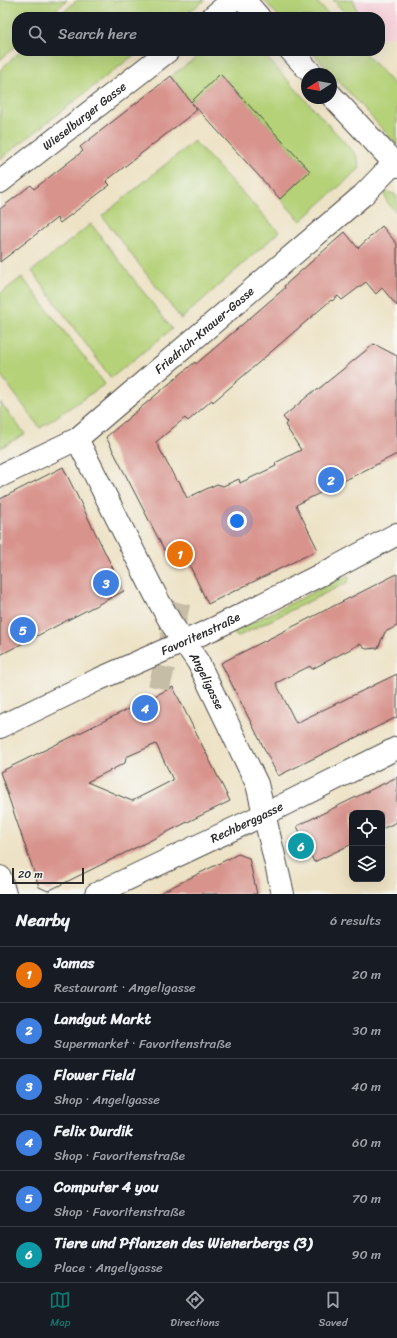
<!DOCTYPE html>
<meta charset="utf-8">
<style>
:root{--surface:#171b24;--page:#242831;--text:#f1f3f6;--muted:#9ea1a6;--line:#363941;--accent:#0f766e}
body{margin:0;font-family:Sriracha,sans-serif;background:var(--page);color:var(--text)}
.controls{position:absolute;right:12px;bottom:12px;display:grid;overflow:hidden;border-radius:8px;box-shadow:0 4px 16px #0002}
.controls button{width:36px;height:36px;display:grid;place-items:center;padding:0;border:0;border-bottom:1px solid var(--line);background:var(--surface);color:var(--text);font:20px sans-serif}
.compass{position:absolute;left:301px;top:68px;width:36px;height:36px;border-radius:50%;background:var(--surface);box-shadow:0 4px 16px #0002;rotate:259deg}
.scale{position:absolute;left:12px;bottom:10px;width:72px;box-sizing:border-box;padding-left:4px;border:2px solid #2b2b2b;border-top:0;font-size:11px;line-height:14px;white-space:nowrap;color:#2b2b2b;-webkit-text-stroke:3px #f6f6f2;paint-order:stroke}
.you{position:absolute;left:237px;top:521px;width:14px;height:14px;margin:-10px;border:3px solid #fff;border-radius:50%;background:#1a73e8;box-shadow:0 0 0 6px #1a73e833}
.badge{display:grid;place-items:center;width:26px;height:26px;border-radius:50%;background:var(--accent);color:#fff;font-size:13px;font-weight:700}
.pin{position:absolute;translate:-50% -50%;border:2px solid #fff;box-shadow:0 1px 4px #0006}
.list{margin:0;padding:0;list-style:none}
h2{display:flex;justify-content:space-between;align-items:center;height:52px;margin:0;padding:0 16px;font-size:17px}
h2 small{font-size:13px;font-weight:400;color:var(--muted)}
.list li{display:grid;grid-template-columns:26px 1fr auto;gap:12px;align-items:center;box-sizing:border-box;height:56px;padding:0 16px;border-top:1px solid var(--line)}
.list b{display:block;font-size:15px;white-space:nowrap}
.list p{margin:0;font-size:13px;white-space:nowrap;color:var(--muted)}
.list em{font-size:13px;font-style:normal;color:var(--muted)}
.icon{flex:none;width:22px;height:22px;fill:none;stroke:currentColor;stroke-width:2;stroke-linecap:round;stroke-linejoin:round}
.map{position:relative;flex:none;width:397px;height:894px;overflow:hidden}
.search{position:absolute;background:var(--surface);box-shadow:0 4px 16px #0002;left:12px;right:12px;top:12px;height:44px;display:flex;align-items:center;gap:10px;box-sizing:border-box;padding:0 14px;border-radius:16px;color:var(--muted);font-size:15px}
.sheet{height:388px;background:var(--surface)}
nav{display:flex;justify-content:space-around;align-items:center;box-sizing:border-box;height:56px;border-top:1px solid var(--line);background:var(--surface);font-size:11px;color:var(--muted)}
nav a{display:grid;justify-items:center;gap:2px}
nav .on{color:var(--accent)}
.map>svg:first-child{display:block}
</style>
<div class="map">
<svg width="397" height="894" viewBox="0 0 397 894">
<rect width="100%" height="100%" fill="#f6f6f2"/>
<filter id="ink" filterUnits="userSpaceOnUse"><feTurbulence type="fractalNoise" baseFrequency=".025" numOctaves="2"/><feDisplacementMap in="SourceGraphic" scale="8" xChannelSelector="R" yChannelSelector="G"/><feConvolveMatrix kernelMatrix="1 2 1 2 8 2 1 2 1" color-interpolation-filters="sRGB"/></filter>
<filter id="wash" filterUnits="userSpaceOnUse"><feTurbulence type="fractalNoise" baseFrequency=".012" numOctaves="4" result="noise"/><feDisplacementMap in="SourceGraphic" scale="16" xChannelSelector="R" yChannelSelector="G"/><feGaussianBlur stdDeviation="0.9" result="paint"/><feColorMatrix in="noise" values="0 0 0 0 0 0 0 0 0 0 0 0 0 0 0 0 0 1.4 0 .05"/><feComposite in="paint" operator="in"/></filter>
<g filter="url(#wash)">
<rect width="100%" height="100%" fill="#ede2c5"/>
<polygon fill="#f6cfd9" points="354,0 397,0 397,35 380,39 380,17 358,17"/>
<g fill="#b5d279" stroke="#707e52">
<polygon points="0,0 67,0 48,17 17,17 17,45 0,60"/>
<polygon points="77,0 205,0 182,17 58,17"/>
<polygon points="264,0 315,0 331,17 279,17"/>
<polygon points="333,0 354,0 358,17 349,17"/>
<polygon points="21,51 139,51 0,159 0,70"/>
<polygon points="205,51 261,51 357,156 360,168 301,221 280,199 310,170 221,74 191,102 171,76"/>
<polygon points="311,51 363,51 397,88 397,145"/>
<polygon points="194,141 279,232 181,319 102,216"/>
<polygon points="384,191 394,194 397,196 397,213 387,202"/>
<polygon points="91,224 172,329 111,378 32,271"/>
<polygon points="22,277 105,384 40,428 0,374 0,294"/>
<polygon points="0,402 25,434 0,448"/>
<polygon points="348,575 349,578 348,582 237,637 233,632"/>
</g>
<g id="blocks">
<g fill="#d8938c" fill-rule="evenodd">
<polygon points="220,74 310,171 280,199 192,103 197,110 106,181 110,185 60,223 57,218 0,262 0,209 31,185 34,189 83,151 80,147 171,76 191,102"/>
<polygon points="382,226 397,244 397,306 382,288 376,294 366,282 342,300 338,296 332,301 331,300 213,402 212,400 188,421 185,418 156,442 177,482 179,481 187,498 217,484 223,486 239,479 240,483 276,466 275,463 301,450 285,425 287,422 283,417 315,390 316,391 374,344 397,356 397,454 296,505 318,550 208,604 187,560 173,567 106,437 195,362 196,364 285,288 284,286 345,232 358,248"/>
<polygon points="63,467 124,591 0,655 0,499"/>
<polygon points="397,574 397,626 385,632 378,648 366,649 360,644 312,669 310,666 276,683 296,723 397,674 397,717 278,776 221,663"/>
<path d="M173,687L230,801L48,891L39,887L0,772ZM156,744L173,780L132,801L87,782L125,763L126,757Z"/>
<polygon points="397,777 397,822 382,829 382,813 352,813 352,844 314,862 297,826"/>
<polygon points="238,854 249,858 257,894 158,894"/>
</g>
</g>
</g>
<g filter="url(#ink)">
<use href="#blocks" fill-opacity="0" stroke="#484642" stroke-width="1"/>
<g fill="none" stroke-linecap="round" stroke-linejoin="round">
<polyline stroke="#c6bda6" stroke-width="22" stroke-dasharray="22 11" stroke-linecap="butt" points="159,688 182,592"/>
<g stroke="#484642" stroke-width="24">
<g id="minor">
<polyline points="244,0 259,17"/>
<polyline points="212,17 233,0"/>
<polyline points="291,51 312,74"/>
<polyline points="331,95 397,166"/>
<path id="s1" d="M0,182L168,51"/>
<path id="s2" d="M77,439L157,598L171,623L198,662L257,784L283,894"/>
<path id="s3" d="M0,476L77,439L363,195L394,163"/>
<polyline points="0,877 5,894"/>
<path id="s4" d="M96,894L265,814L397,748"/>
</g>
</g>
<g stroke="#484642" stroke-width="24">
<g id="major">
<path id="s5" d="M0,727L97,680L215,628L336,567L397,534"/>
</g>
</g>
<use href="#minor" stroke="#fff" stroke-width="22"/>
<use href="#major" stroke="#fff" stroke-width="22"/>
</g>
</g>
<g text-anchor="middle" stroke-width="3" stroke-linejoin="round" paint-order="stroke">
<g font-size="12" fill="#2b2b2b" stroke="#f6f6f2">
<text dy="4" stroke="none"><textPath href="#s1" startOffset="107">Wieselburger Gasse</textPath></text>
<text dy="4" stroke="none"><textPath href="#s3" startOffset="253">Friedrich-Knauer-Gasse</textPath></text>
<text dy="4" stroke="none"><textPath href="#s5" startOffset="221">Favoritenstraße</textPath></text>
<text dy="4" stroke="none"><textPath href="#s2" startOffset="275">Angeligasse</textPath></text>
<text dy="4" stroke="none"><textPath href="#s4" startOffset="167">Rechberggasse</textPath></text>
</g>
</g>
</svg>
<div class="controls">
<button><svg class="icon" aria-label="locate" viewBox="0 0 24 24"><circle cx="12" cy="12" r="6"/><path d="M12 2v4M12 18v4M2 12h4M18 12h4"/></svg></button>
<button><svg class="icon" aria-label="layers" viewBox="0 0 24 24"><path d="M12 4l9 5-9 5-9-5zM3 14l9 5 9-5"/></svg></button>
</div>
<svg class="compass" viewBox="-18 -18 36 36"><path d="M0-13l5 13h-10z" fill="#e53935"/><path d="M0 13l5-13h-10z" fill="#9ea1a6"/></svg>
<div class="scale">20 m</div>
<div class="you"></div>
<div class="pin badge" style="left:180px;top:554px;background:#e8710a">1</div>
<div class="pin badge" style="left:331px;top:480px;background:#3f7fe0">2</div>
<div class="pin badge" style="left:106px;top:583px;background:#3f7fe0">3</div>
<div class="pin badge" style="left:145px;top:708px;background:#3f7fe0">4</div>
<div class="pin badge" style="left:23px;top:630px;background:#3f7fe0">5</div>
<div class="pin badge" style="left:301px;top:846px;background:#0f9aa8">6</div>
<div class="search"><svg class="icon" aria-label="search" viewBox="0 0 24 24"><circle cx="10" cy="10" r="6"/><path d="M15 15l6 6"/></svg>Search here</div>
</div>
<section class="sheet">
<h2>Nearby<small>6 results</small></h2>
<ul class="list">
<li><span class="badge" style="background:#e8710a">1</span><div><b>Jamas</b><p>Restaurant · Angeligasse</p></div><em>20 m</em></li>
<li><span class="badge" style="background:#3f7fe0">2</span><div><b>Landgut Markt</b><p>Supermarket · Favoritenstraße</p></div><em>30 m</em></li>
<li><span class="badge" style="background:#3f7fe0">3</span><div><b>Flower Field</b><p>Shop · Angeligasse</p></div><em>40 m</em></li>
<li><span class="badge" style="background:#3f7fe0">4</span><div><b>Felix Durdik</b><p>Shop · Favoritenstraße</p></div><em>60 m</em></li>
<li><span class="badge" style="background:#3f7fe0">5</span><div><b>Computer 4 you</b><p>Shop · Favoritenstraße</p></div><em>70 m</em></li>
<li><span class="badge" style="background:#0f9aa8">6</span><div><b>Tiere und Pflanzen des Wienerbergs (3)</b><p>Place · Angeligasse</p></div><em>90 m</em></li>
</ul>
</section>
<nav>
<a class="on"><svg class="icon" aria-label="map" viewBox="0 0 24 24"><path d="M3 6l6-2 6 2 6-2v14l-6 2-6-2-6 2zM9 4v14M15 6v14"/></svg>Map</a>
<a><svg class="icon" aria-label="directions" viewBox="0 0 24 24"><path d="M12 3l9 9-9 9-9-9zM9 14v-3h6M13 9l2 2-2 2"/></svg>Directions</a>
<a><svg class="icon" aria-label="saved" viewBox="0 0 24 24"><path d="M7 4h10v16l-5-4-5 4z"/></svg>Saved</a>
</nav>
